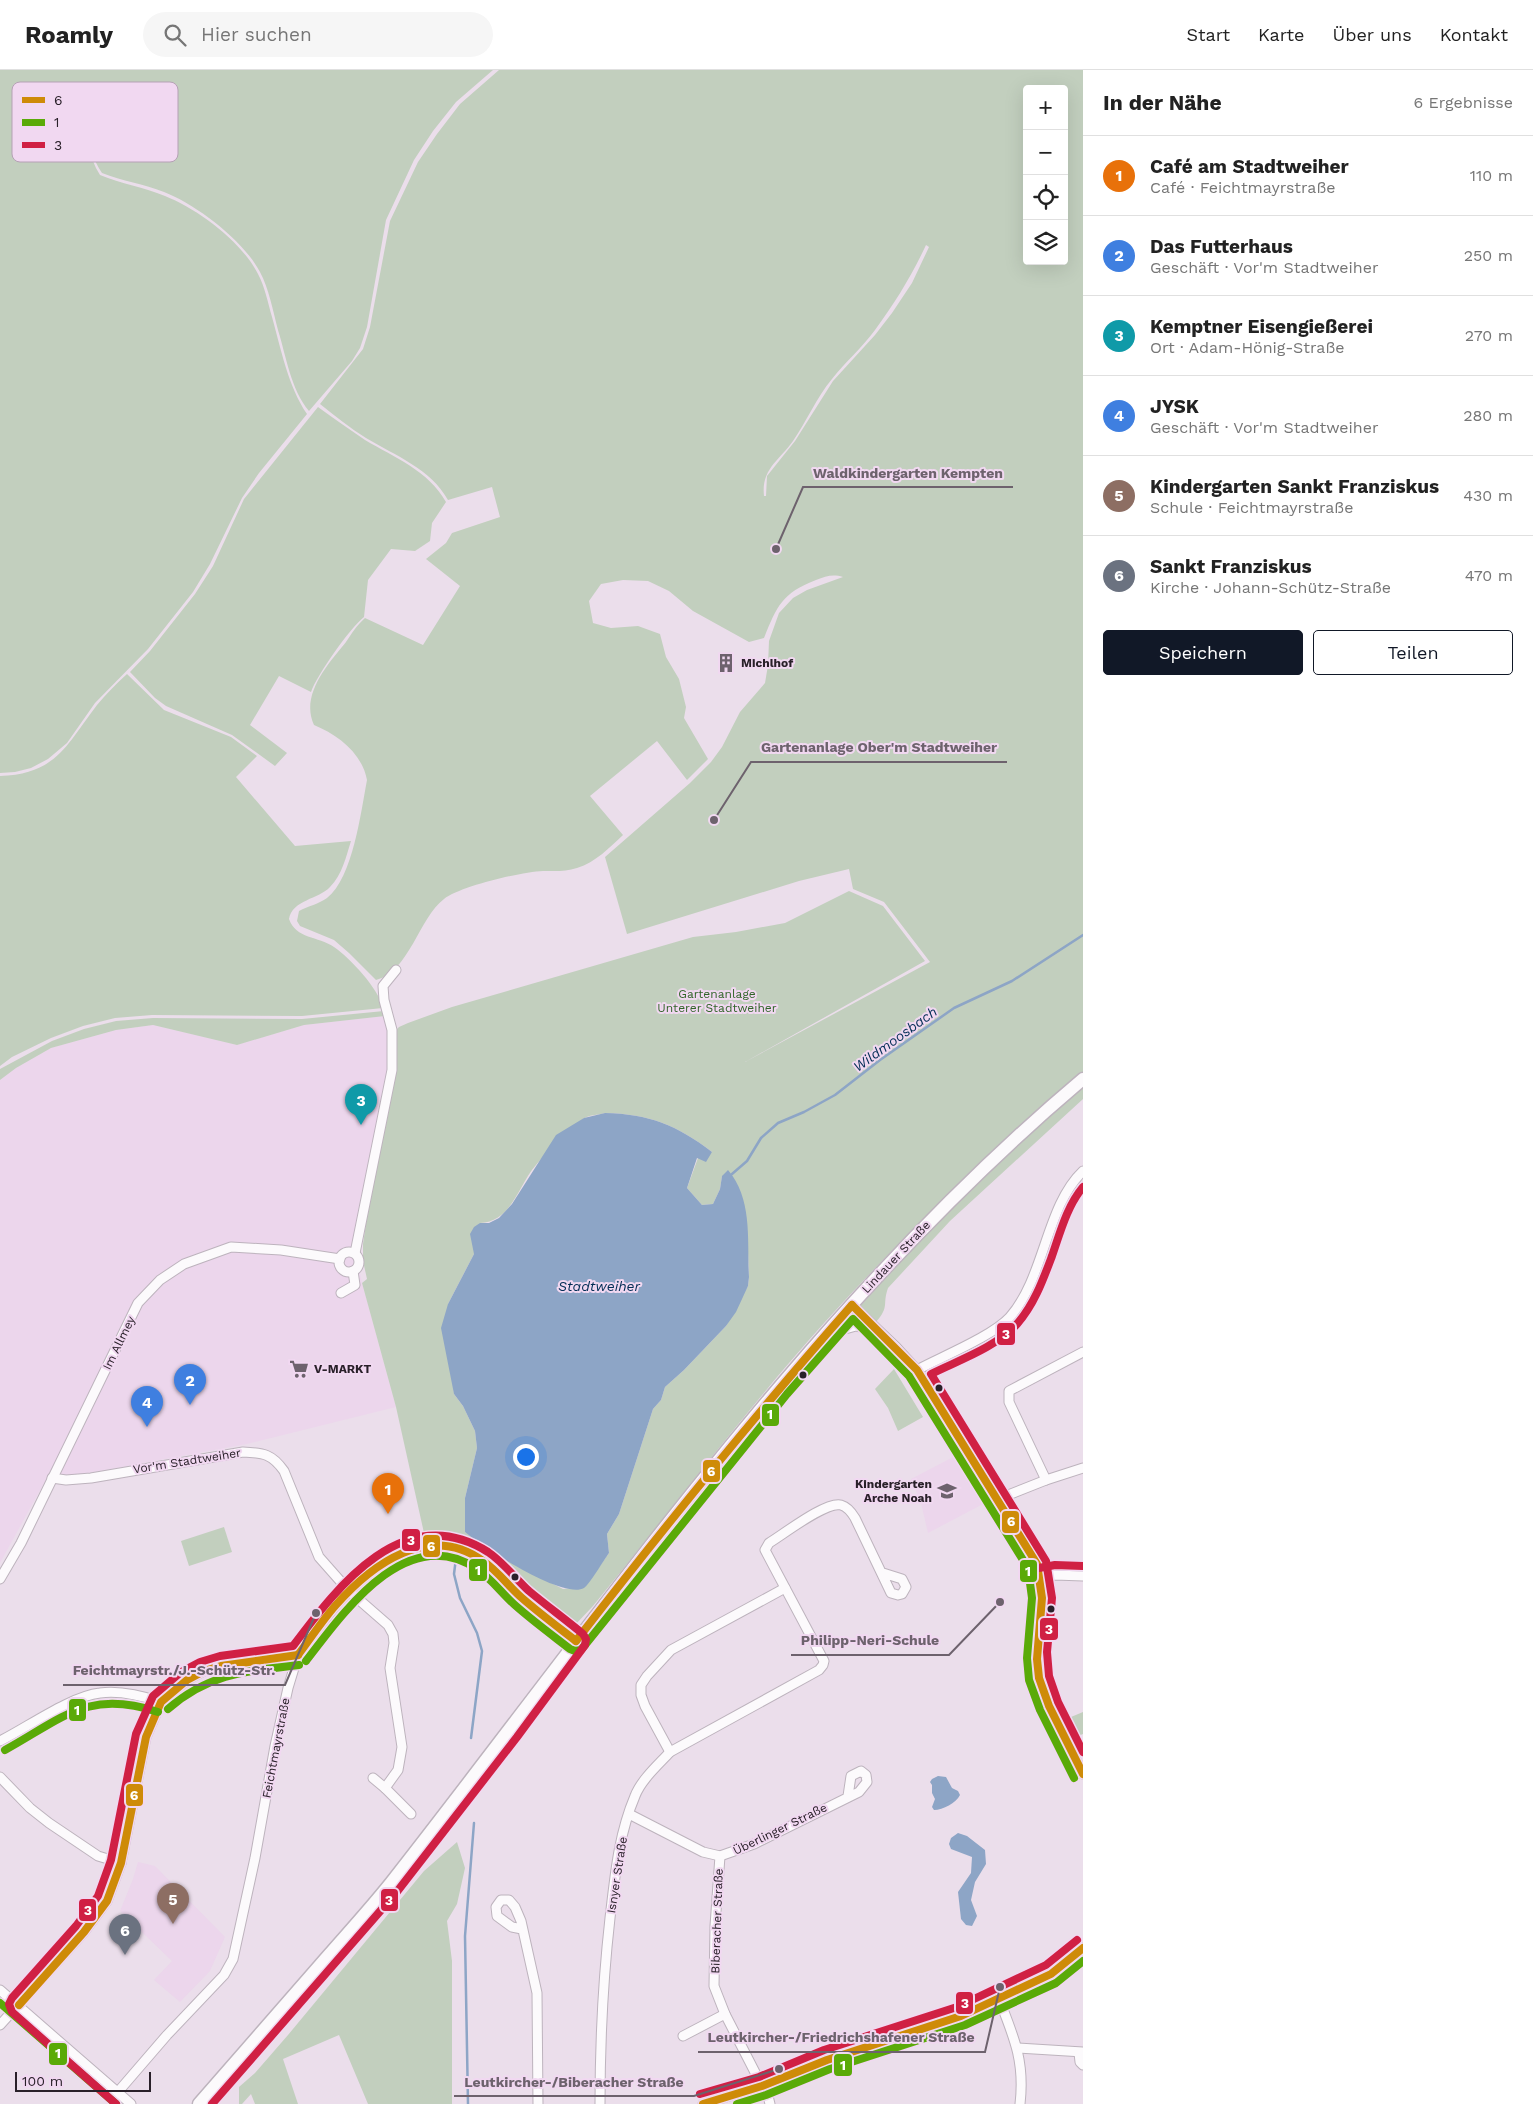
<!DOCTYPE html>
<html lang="de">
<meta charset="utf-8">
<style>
:root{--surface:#fff;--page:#f6f6f6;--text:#222;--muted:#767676;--line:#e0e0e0;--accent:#111827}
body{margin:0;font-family:"Work Sans",sans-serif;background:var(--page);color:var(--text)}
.controls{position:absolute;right:15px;top:15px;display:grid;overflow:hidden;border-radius:5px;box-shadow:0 5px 20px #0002}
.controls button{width:45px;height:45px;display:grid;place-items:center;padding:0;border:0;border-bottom:1px solid var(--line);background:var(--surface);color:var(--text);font:25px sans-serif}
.scale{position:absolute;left:15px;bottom:12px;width:136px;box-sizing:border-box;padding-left:5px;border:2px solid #292029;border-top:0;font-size:14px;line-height:18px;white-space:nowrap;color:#292029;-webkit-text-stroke:4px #f1d8f1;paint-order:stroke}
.you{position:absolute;left:525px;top:1386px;width:18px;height:18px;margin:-12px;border:4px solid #fff;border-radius:50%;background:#1a73e8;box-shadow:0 0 0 8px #1a73e833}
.badge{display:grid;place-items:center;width:32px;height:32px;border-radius:50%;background:var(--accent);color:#fff;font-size:16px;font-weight:700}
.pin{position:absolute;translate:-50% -41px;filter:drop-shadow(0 1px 2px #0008)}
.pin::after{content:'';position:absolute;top:26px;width:18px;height:15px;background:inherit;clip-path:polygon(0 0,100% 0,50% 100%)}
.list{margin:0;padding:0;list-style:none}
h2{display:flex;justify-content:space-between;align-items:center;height:65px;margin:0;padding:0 20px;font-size:21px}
h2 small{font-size:16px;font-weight:400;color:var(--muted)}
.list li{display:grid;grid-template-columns:32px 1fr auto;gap:15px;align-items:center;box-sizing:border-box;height:80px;padding:0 20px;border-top:1px solid var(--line)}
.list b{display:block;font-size:19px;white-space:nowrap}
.list p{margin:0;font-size:16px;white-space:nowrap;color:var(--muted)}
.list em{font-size:16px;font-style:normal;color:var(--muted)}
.actions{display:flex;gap:10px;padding:15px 20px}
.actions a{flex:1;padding:11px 0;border:1px solid var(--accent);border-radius:5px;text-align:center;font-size:18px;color:var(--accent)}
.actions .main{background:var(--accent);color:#fff}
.icon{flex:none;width:28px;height:28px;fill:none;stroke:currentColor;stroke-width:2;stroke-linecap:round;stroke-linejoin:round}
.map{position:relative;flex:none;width:1083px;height:2034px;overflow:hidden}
header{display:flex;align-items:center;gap:30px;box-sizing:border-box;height:70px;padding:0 25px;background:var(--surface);border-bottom:1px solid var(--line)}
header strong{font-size:24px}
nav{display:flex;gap:28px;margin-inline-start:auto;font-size:18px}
.search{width:350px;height:45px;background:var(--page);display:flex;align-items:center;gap:12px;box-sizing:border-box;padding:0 18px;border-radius:28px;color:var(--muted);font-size:19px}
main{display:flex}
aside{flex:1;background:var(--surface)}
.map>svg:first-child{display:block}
</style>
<header>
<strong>Roamly</strong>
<div class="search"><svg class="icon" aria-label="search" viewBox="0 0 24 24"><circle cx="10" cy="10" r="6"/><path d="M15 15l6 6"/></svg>Hier suchen</div>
<nav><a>Start</a><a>Karte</a><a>Über uns</a><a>Kontakt</a></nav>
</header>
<main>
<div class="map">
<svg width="1083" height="2034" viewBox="0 0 1083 2034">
<rect width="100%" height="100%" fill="#ebdeeb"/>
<g fill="#ecd6ec">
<polygon points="385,946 389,960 389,1000 354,1174 362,1213 396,1337 247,1374 67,1407 49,1404 0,1493 0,1010 16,998 51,978 116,960 153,955 237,975 304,955"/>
<polygon points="957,1385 985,1433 928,1463 921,1433 911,1409"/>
<polygon points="138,1792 155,1796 225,1867 210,1901 180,1932 154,1910 172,1891 120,1841 133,1809"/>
</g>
<g fill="#c2cfbe" fill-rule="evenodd">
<path d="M0,0H493L456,32L433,61L414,90L386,150L367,257L360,278L352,291L309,341C291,320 286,286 278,260C273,241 269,219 260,202C243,170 197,135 164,122C144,114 122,111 102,103C84,76 91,50 63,27L62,28C67,34 73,38 77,46C88,64 88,87 100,105C121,114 144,117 165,126C198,139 242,172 258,204C265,217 268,233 272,247C281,279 288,316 307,344L259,403L242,428L210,494L193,522L148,579L95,633L67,673L48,689L31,698L15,702L0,703Z"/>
<path d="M499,0H1083V1003C991,1080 905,1164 825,1252C743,1343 670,1442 593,1536L575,1555L472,1472L424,1463L396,1337L362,1213L367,1209L363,1191V1174L394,962L399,957L408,953L452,937L693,867L736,862L785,853L849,821L883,836L925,891L745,992L930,892L884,832L853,819L849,799L799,811L627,864L605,787L690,713L711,692L722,677L740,642L765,613L768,595L769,571L779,543L793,528L807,520L843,507C833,504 826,506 816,510C782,523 777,536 764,568L749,572L693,541L669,521L648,511L623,510L601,514L589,531L593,553L611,558L638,556L660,564L666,587L679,609L686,637L684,648L708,689L687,710L657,671L590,726L623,765C609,778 596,792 577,798C565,802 555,801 543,801C521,802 461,816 444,829C419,848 409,902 376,910L349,883L334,870L300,856L297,851L299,841C308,836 319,834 327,828C353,808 361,741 367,710C362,683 338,665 314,655C300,625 328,594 346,572C352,563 357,555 365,548L423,575L460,516L426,489L446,473L452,463L500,447L492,417L448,430C431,399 396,386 366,368C350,358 335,346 320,334L363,279L370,257L390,151L418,92L437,64L460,34ZM1027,19H1064V191H1027ZM926,175L929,177L912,213L892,243L875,265L833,311L795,371L767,406L766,426H764C761,399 779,391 793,371C807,351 816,328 832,309C845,292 862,278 875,260C895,233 912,205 926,175ZM605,1043C649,1044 677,1055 712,1082L698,1088L687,1118L702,1135L713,1134L720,1119L722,1106L748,1182L749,1207L748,1216L726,1256L684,1300L665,1317L661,1330L653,1339L619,1444L607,1464L609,1483L585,1517L563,1519L502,1488L465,1462V1428L477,1378L475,1361L463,1336L454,1324L448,1234L474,1184L480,1153C512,1152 518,1115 536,1095C545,1084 572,1057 583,1049C588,1045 598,1045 605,1043Z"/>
<path d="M318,337C333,348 349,359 365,370C394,387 429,401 446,432L432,453L430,471L415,481L391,479L368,510L364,547C350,558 317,605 311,622L279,606L250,655L287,683L275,696L232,665L166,636L155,628L130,602L150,581L195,524L213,496L244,429Z"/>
<path d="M127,604L164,640L231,667L257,686L236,707L295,776L351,771C346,787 342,805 330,817C319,829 292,830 289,849C296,869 318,866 334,877C350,888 379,919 383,938L302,946L152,945L115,948L83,956L51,968L12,987L0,996V706C57,704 67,674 97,635C106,624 116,614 127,604Z"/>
<polygon points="384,941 385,946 304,955 237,975 153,955 116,960 51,978 16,998 0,1010 0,999 52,971 84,959 116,951 153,948 302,949"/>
<path d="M1083,1016V1029L950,1151L888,1218C882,1235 890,1236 876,1252L860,1236C930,1159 1004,1083 1083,1016Z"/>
<polygon points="894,1299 923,1347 898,1361 888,1338 875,1319"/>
<polygon points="224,1457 232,1482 189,1496 181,1471"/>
<polygon points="1083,1642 1083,1664 1078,1666 1071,1647"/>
<polygon points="457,1772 465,1798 457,1834 447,1851 452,1891 452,2034 368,2034 339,1965 283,1989 298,2034 255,2034 251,2024 242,2034 239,2034 239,2017 255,2003 288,1965 424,1801"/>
</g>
<g fill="#8da5c6">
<path d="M605,1043C649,1044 677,1055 712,1082L706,1092L697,1088L687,1118L702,1135L713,1134L720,1119L722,1106L728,1100C753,1129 747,1171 749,1207L748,1216L736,1242L726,1256L684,1300L665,1317L661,1330L653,1339L619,1444L607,1464L609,1483C604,1490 589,1515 584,1518C563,1530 482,1477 465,1462V1428L477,1378L475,1361L463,1336L454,1324L441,1258L448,1234L474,1184L470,1164L474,1157L480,1153H489L499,1148L512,1134L556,1065L584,1048Z"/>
<path d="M938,1706L946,1707L952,1718L958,1721L960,1725C956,1733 943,1740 934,1740L932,1737L935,1729L932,1723V1715L930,1712L932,1709Z"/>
<polygon points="958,1763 967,1766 985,1780 986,1794 975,1812 971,1830 977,1846 972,1856 966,1855 961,1849 958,1822 971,1803 972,1787 951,1779 949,1774 951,1768"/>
</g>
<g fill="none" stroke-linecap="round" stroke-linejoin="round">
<g stroke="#8da5c6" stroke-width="2.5">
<polyline points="732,1104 747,1091 761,1068 778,1053 804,1042 835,1025 880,990 954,938 1012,911 1083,865"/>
<polyline points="456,1488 454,1504 460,1528 477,1563 482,1581 471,1668"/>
<polyline points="468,2034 465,1866 474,1753"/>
</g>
<g stroke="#bdb3bd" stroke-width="11">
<g id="minor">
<circle cx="349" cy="1192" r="10"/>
<polyline points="355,1183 392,1000 392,960 384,930 383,916 396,900"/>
<polyline points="341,1223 355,1215 353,1201"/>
<path d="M852,1235L896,1277L917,1300L1037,1494C1041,1509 1043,1524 1042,1539C1042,1558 1035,1576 1037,1596C1040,1627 1069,1675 1083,1704"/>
<polyline points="827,1264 856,1256 877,1260"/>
<path d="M917,1300C941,1287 993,1266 1010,1247C1045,1207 1046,1136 1083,1101"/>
<path d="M52,1408L66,1410L91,1408L243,1382C264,1383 272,1384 284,1401L319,1487L349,1521L388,1555L393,1564L394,1573L390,1598L402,1677L398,1700L385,1718L373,1708"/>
<polyline points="1046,1410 1009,1332 1009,1321 1083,1282"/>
<polyline points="998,1429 1046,1410 1083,1398"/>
<polyline points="1041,1508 1055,1505 1083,1506"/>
<polyline points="0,1509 21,1473 138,1233 160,1210 184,1194 231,1177 281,1180 340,1189"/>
<path d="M0,1671C28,1657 71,1626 100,1623C120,1620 143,1626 161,1632"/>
<polyline points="670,1682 645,1636 641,1625 641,1615 647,1606 671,1580 785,1518"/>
<polyline points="0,1707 30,1738 49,1753 98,1786 121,1793"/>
<polyline points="385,1718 411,1744"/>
<polyline points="629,1744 703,1782 720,1786 754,1774 859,1722 867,1712 866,1705 861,1701 851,1706 848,1726"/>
<polyline points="720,1786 715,1856 714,1916 725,1944 762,2016"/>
<polyline points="522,1859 512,1857 497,1846 496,1837 501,1830 509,1830 515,1837 521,1851 537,1923 538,2034"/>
<polyline points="0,1920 131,2034"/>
<path d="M999,1929C1014,1967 1025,1992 1020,2034"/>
<polyline points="0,1955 84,1862 107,1831 121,1793 146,1667 161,1632 187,1610 204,1601 221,1596 298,1585"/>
<polyline points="683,1966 725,1944"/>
<polyline points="1018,1978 1083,1982"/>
<polyline points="1079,1983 1080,1992 1083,1995"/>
<polyline points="765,2014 770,2034"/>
<polyline points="117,2023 167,1965 224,1905 233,1889 255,1788 275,1676 288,1618 298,1585 335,1536 349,1521 366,1506 401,1483 427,1475 456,1478 483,1491 523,1529 576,1571"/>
<path d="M600,2034C600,1972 603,1910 610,1848C615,1807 618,1766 635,1726C641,1710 658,1695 670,1682L819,1600L823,1595L824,1591L765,1480L769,1473C784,1464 826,1431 841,1435C848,1437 852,1443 855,1448L891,1523L898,1525L902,1524L906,1517L902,1509L883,1503"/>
<polyline points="703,2034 762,2016 827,1990 961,1946 1051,1904 1083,1878"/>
</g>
</g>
<g stroke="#bdb3bd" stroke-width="15">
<path id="secondary" d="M199,2034C242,1984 286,1935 329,1885C350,1861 371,1838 391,1813C609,1535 811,1238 1083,1009"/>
</g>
<use href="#minor" stroke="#fcfafc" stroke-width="9"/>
<use href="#secondary" stroke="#fcfafc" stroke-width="12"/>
<g stroke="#f1d8f1" stroke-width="11">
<g id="bus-1">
<polyline points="852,1235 917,1300 1037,1494 1042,1528 1037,1589 1039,1608 1049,1636 1083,1704"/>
<path d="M576,1571C665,1456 756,1344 852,1235"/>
<path d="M298,1585C310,1569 322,1551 335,1536C372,1494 429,1452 483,1491C498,1501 509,1517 522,1528C539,1543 558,1557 576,1571"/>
<polyline points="19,1935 84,1862 107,1831 121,1793 146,1667 161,1632 187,1610 204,1601 221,1596 298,1585"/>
<polyline points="703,2034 762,2016 827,1990 961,1946 1051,1904 1083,1878"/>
</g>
</g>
<g stroke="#f1d8f1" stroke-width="11">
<g id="bus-2">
<path d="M306,1591C343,1543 407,1451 477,1499C492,1509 503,1525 516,1536C533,1551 552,1565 570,1579L575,1581L581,1580L787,1324L853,1249L909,1306L1028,1498L1032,1528L1027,1588L1029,1610L1040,1640L1074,1708"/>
<path d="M168,1639C209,1603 247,1601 299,1595"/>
<path d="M5,1680C63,1648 88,1619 158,1642"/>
<polyline points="0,1933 116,2034"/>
<polyline points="737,2034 766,2025 830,1999 965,1955 1056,1913 1083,1891"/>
</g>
</g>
<g stroke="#f1d8f1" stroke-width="11">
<g id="bus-3">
<path d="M1083,1117C1067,1136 1060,1163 1052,1186C1043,1210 1034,1235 1017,1254C995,1278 959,1290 931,1304L1046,1491L1052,1528L1047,1582L1049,1606L1058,1632L1083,1682"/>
<polyline points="1039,1498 1055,1495 1083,1496"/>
<polyline points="700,2024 759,2007 824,1980 957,1937 1046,1895 1077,1870"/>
<path d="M116,2034L12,1942L9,1934L12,1928L76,1856L98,1826L111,1790L136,1664L153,1626L181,1602L200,1592L220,1586L293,1576C338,1516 404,1429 488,1482C503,1492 516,1509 529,1521C547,1536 565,1549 583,1564L586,1569L585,1575L517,1667L396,1823L212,2034"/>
</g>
</g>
<use href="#bus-1" stroke="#ce8b08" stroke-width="8"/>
<use href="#bus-2" stroke="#5aaa08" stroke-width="8"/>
<use href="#bus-3" stroke="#d02044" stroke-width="8"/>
</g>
<defs>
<g id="building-bare" transform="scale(1.5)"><path d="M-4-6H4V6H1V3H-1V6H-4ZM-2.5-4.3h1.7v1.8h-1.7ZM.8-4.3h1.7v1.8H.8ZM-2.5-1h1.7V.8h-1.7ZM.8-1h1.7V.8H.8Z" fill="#6d626d" stroke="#f1d8f1" stroke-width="2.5" paint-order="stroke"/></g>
<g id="supermarket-bare" transform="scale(1.5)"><path d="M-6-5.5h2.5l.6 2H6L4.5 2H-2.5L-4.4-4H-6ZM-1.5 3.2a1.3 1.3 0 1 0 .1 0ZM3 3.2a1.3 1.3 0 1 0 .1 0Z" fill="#6d626d" stroke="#f1d8f1" stroke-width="2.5" paint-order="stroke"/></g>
<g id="school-bare" transform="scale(1.5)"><path d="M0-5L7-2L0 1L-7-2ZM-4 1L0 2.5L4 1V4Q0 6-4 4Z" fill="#6d626d" stroke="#f1d8f1" stroke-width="2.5" paint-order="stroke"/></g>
</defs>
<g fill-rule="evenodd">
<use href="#building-bare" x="726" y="593"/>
<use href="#supermarket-bare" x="299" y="1299"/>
<use href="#school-bare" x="947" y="1421"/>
</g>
<g fill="#292029" stroke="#f1d8f1" stroke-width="2">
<circle cx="803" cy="1305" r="4.5"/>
<circle cx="939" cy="1318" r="4.5"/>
<circle cx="515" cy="1507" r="4.5"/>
<circle cx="1051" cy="1539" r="4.5"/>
</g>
<g text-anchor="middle" stroke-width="4" stroke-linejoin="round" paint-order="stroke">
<g font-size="12" font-weight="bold" fill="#292029" stroke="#f1d8f1" text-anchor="start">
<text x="741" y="597">Michlhof</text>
<text x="314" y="1303">V-MARKT</text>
<text x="932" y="1418" text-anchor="end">Kindergarten<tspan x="932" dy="14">Arche Noah</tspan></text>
</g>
<g font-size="12" fill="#316529" stroke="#f1d8f1">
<text x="717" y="928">Gartenanlage<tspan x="717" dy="14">Unterer Stadtweiher</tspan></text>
</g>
<g font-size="12" fill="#292029" stroke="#f1d8f1">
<text transform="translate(896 1187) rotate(-47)" y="4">Lindauer Straße</text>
<text transform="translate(119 1273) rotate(-64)" y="4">Im Allmey</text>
<text transform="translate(187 1391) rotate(-9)" y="4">Vor'm Stadtweiher</text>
<text transform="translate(276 1678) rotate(-79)" y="4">Feichtmayrstraße</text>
<text transform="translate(780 1759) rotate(-26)" y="4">Überlinger Straße</text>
<text transform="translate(617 1805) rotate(-81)" y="4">Isnyer Straße</text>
<text transform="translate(717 1851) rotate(-88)" y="4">Biberacher Straße</text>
</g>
<g font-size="14" font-style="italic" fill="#002c54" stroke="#f1d8f1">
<text transform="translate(895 969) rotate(-36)" y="5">Wildmoosbach</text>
<text x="599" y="1221">Stadtweiher</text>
</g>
</g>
<rect x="12" y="12" width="166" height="80" rx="8" fill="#f1d8f1" stroke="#b5a1b5" stroke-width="1"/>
<rect x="22" y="27" width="23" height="6" fill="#ce8b08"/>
<rect x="22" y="49" width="23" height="7" fill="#5aaa08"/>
<rect x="22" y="72" width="23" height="6" fill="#d02044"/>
<g font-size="14" fill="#292029">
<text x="54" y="35">6</text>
<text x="54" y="57">1</text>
<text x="54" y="80">3</text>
</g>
<path fill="none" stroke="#6d626d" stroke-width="2" d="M776 479L803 417H1013M714 750L751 692H1007M1000 1532L949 1585H791M316 1543L285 1615H63M1000 1917L985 1982H698M779 1999L694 2026H454"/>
<g fill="#6d626d" stroke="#f1d8f1" stroke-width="2">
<circle cx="776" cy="479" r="5"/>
<circle cx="714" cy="750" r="5"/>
<circle cx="1000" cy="1532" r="5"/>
<circle cx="316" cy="1543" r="5"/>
<circle cx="1000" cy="1917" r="5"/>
<circle cx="779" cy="1999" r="5"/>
</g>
<g font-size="14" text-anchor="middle" font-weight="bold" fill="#6d626d" stroke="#f1d8f1" stroke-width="4" stroke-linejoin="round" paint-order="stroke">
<text x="908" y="408">Waldkindergarten Kempten</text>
<text x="879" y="682">Gartenanlage Ober'm Stadtweiher</text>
<text x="870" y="1575">Philipp-Neri-Schule</text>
<text x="174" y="1605">Feichtmayrstr./J.-Schütz-Str.</text>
<text x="841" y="1972">Leutkircher-/Friedrichshafener Straße</text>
<text x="574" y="2017">Leutkircher-/Biberacher Straße</text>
</g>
<g stroke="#f1d8f1" stroke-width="2">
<rect x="996" y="1252" width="20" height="24" rx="5" fill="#d02044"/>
<rect x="761" y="1333" width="19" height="24" rx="5" fill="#5aaa08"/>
<rect x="702" y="1389" width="19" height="24" rx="5" fill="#ce8b08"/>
<rect x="1001" y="1440" width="19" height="24" rx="5" fill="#ce8b08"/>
<rect x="401" y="1458" width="20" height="24" rx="5" fill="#d02044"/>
<rect x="422" y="1464" width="19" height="24" rx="5" fill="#ce8b08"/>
<rect x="468" y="1488" width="20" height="24" rx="5" fill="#5aaa08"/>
<rect x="1019" y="1489" width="19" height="24" rx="5" fill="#5aaa08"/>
<rect x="1039" y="1547" width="20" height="24" rx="5" fill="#d02044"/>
<rect x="68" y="1628" width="19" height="24" rx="5" fill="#5aaa08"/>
<rect x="125" y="1713" width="19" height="24" rx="5" fill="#ce8b08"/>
<rect x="380" y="1818" width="19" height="24" rx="5" fill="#d02044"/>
<rect x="78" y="1828" width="19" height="24" rx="5" fill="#d02044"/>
<rect x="955" y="1921" width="19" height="24" rx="5" fill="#d02044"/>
<rect x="48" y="1972" width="20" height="24" rx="5" fill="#5aaa08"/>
<rect x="833" y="1983" width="20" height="24" rx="5" fill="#5aaa08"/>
</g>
<g font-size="14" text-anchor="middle" font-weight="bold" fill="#fff">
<text x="1006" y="1269">3</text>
<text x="770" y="1349">1</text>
<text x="711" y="1406">6</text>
<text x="1011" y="1456">6</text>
<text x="411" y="1475">3</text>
<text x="431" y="1481">6</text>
<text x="478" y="1505">1</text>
<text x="1028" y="1506">1</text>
<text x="1049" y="1564">3</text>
<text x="77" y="1645">1</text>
<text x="134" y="1730">6</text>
<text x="389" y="1835">3</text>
<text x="88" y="1845">3</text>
<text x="965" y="1938">3</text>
<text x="58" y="1988">1</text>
<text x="843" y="2000">1</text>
</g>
</svg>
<div class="controls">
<button>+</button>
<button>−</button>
<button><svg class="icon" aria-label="locate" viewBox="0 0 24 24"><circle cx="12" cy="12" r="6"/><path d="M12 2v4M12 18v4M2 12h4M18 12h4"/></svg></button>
<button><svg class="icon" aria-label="layers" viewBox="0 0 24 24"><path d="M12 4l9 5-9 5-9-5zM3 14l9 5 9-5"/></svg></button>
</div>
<div class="scale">100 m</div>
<div class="you"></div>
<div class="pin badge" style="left:388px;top:1444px;background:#e8710a">1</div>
<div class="pin badge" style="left:190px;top:1335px;background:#3f7fe0">2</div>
<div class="pin badge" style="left:361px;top:1055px;background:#0f9aa8">3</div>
<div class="pin badge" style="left:147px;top:1357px;background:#3f7fe0">4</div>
<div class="pin badge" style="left:173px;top:1854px;background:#8d6e63">5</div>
<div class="pin badge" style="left:125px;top:1885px;background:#6b7280">6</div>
</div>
<aside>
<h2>In der Nähe<small>6 Ergebnisse</small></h2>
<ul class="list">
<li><span class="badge" style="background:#e8710a">1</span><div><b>Café am Stadtweiher</b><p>Café · Feichtmayrstraße</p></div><em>110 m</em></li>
<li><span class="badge" style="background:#3f7fe0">2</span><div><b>Das Futterhaus</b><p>Geschäft · Vor'm Stadtweiher</p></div><em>250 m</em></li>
<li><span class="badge" style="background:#0f9aa8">3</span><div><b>Kemptner Eisengießerei</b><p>Ort · Adam-Hönig-Straße</p></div><em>270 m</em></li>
<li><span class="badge" style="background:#3f7fe0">4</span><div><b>JYSK</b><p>Geschäft · Vor'm Stadtweiher</p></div><em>280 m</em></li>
<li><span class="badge" style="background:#8d6e63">5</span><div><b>Kindergarten Sankt Franziskus</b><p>Schule · Feichtmayrstraße</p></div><em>430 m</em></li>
<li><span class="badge" style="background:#6b7280">6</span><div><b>Sankt Franziskus</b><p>Kirche · Johann-Schütz-Straße</p></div><em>470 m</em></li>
</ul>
<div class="actions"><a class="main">Speichern</a><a>Teilen</a></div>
</aside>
</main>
